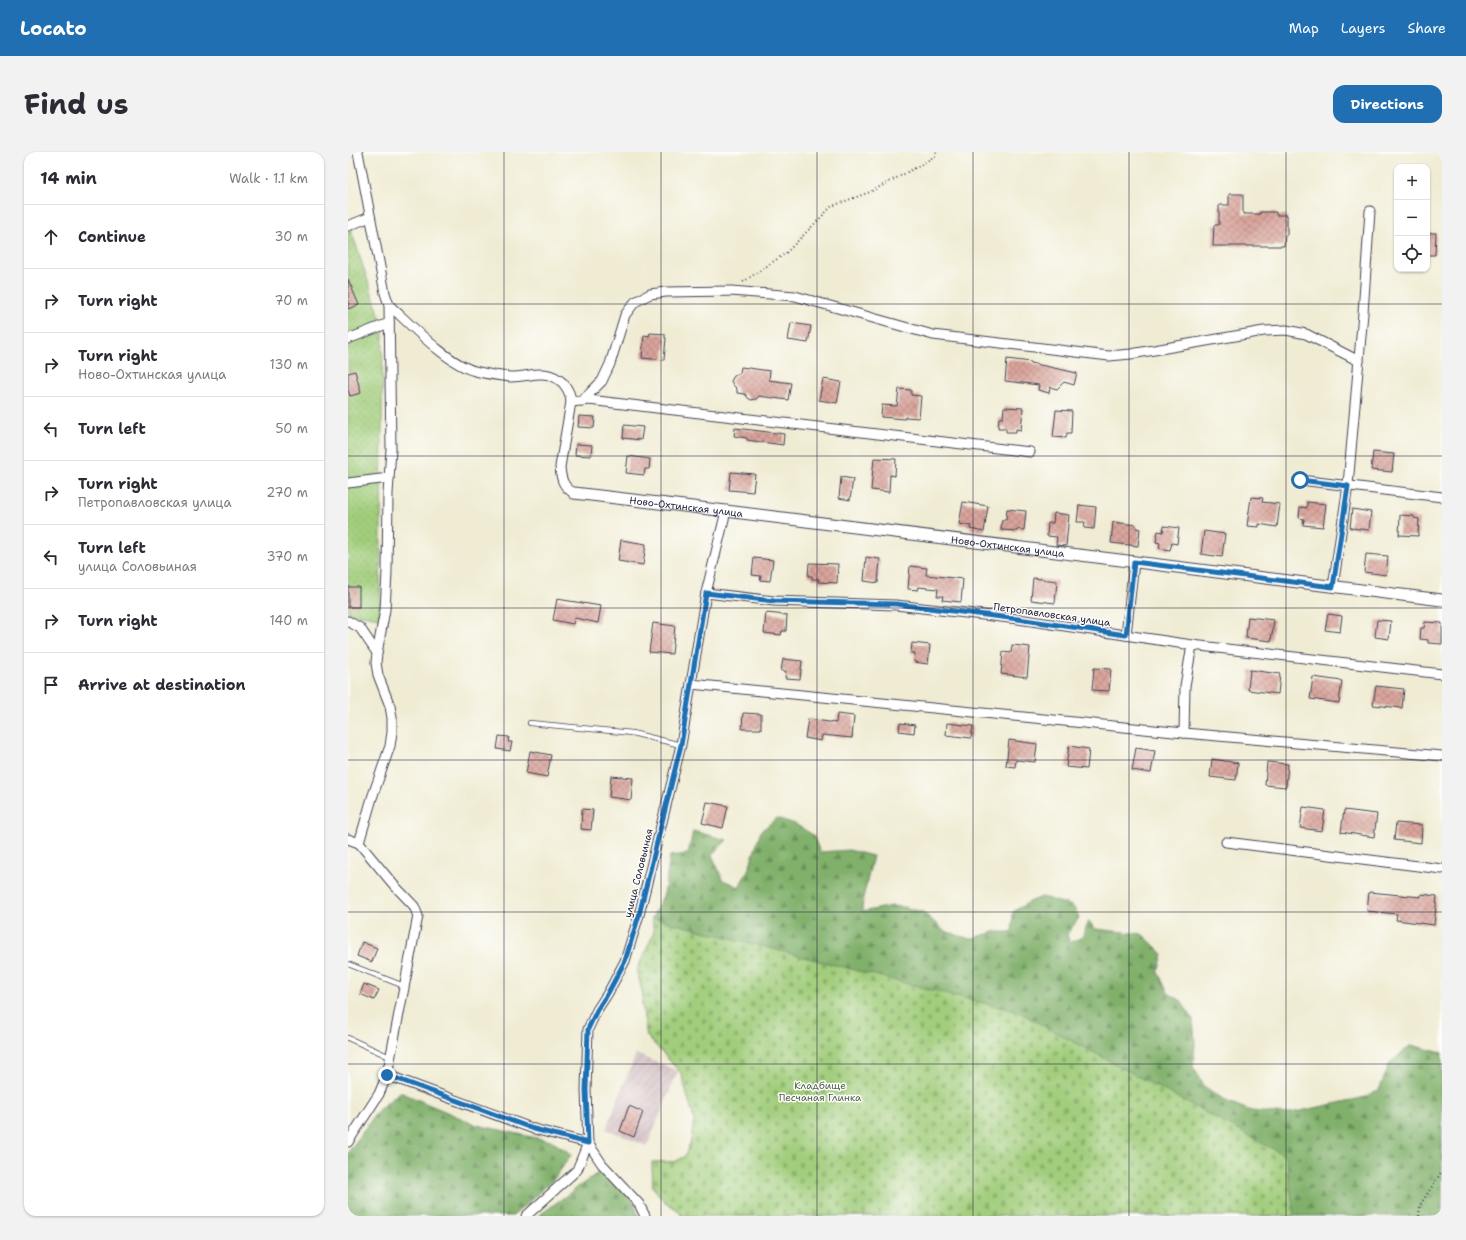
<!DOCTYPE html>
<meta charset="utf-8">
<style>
:root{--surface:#fff;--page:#f2f2f3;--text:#2b2b33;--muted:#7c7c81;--line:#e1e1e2;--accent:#1f6fb2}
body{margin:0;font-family:"Shantell Sans",sans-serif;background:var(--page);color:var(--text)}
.controls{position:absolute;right:12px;top:12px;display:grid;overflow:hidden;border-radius:8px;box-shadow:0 1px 3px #0004}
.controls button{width:36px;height:36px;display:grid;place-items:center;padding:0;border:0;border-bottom:1px solid var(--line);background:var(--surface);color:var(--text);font:20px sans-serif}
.stop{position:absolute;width:12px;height:12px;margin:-9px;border:3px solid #1f6fb2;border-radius:50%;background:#fff}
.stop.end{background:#1f6fb2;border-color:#fff;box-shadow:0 1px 4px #0008}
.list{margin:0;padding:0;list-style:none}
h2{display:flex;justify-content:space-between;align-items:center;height:52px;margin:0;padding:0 16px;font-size:17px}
h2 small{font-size:13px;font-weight:400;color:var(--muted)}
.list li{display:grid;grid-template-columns:26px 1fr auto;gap:12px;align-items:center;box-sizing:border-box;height:64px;padding:0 16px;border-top:1px solid var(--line)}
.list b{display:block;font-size:15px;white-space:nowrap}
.list p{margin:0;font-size:13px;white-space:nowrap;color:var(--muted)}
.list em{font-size:13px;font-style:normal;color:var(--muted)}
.icon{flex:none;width:22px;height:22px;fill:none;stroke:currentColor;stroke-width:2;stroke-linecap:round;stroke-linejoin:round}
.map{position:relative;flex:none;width:1094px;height:1064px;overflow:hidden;border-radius:12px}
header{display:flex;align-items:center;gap:24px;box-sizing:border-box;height:56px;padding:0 20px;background:var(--accent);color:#fff}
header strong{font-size:19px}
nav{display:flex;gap:22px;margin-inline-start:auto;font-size:14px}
.intro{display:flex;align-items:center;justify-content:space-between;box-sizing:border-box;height:96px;padding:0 24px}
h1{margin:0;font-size:28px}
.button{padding:10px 18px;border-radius:12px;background:var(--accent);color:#fff;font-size:14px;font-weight:700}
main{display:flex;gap:24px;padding:0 24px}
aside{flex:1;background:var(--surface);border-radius:12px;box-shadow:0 1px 3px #0004}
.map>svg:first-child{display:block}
</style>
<header>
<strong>Locato</strong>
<nav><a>Map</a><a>Layers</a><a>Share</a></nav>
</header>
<div class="intro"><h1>Find us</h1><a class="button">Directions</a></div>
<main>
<aside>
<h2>14 min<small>Walk · 1.1 km</small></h2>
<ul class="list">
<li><svg class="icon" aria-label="ahead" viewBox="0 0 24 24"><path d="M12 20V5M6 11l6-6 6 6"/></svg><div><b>Continue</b></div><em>30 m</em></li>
<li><svg class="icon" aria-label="right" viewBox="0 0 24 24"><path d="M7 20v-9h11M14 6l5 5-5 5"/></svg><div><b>Turn right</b></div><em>70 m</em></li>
<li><svg class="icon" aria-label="right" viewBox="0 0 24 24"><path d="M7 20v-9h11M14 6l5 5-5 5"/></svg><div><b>Turn right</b><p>Ново-Охтинская улица</p></div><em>130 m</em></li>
<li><svg class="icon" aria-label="left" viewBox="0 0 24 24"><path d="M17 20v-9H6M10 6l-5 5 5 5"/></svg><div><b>Turn left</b></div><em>50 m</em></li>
<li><svg class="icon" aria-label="right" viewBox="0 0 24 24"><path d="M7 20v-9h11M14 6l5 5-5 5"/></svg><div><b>Turn right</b><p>Петропавловская улица</p></div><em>270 m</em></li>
<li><svg class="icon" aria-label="left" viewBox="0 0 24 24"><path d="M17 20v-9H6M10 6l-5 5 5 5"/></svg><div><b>Turn left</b><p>улица Соловьиная</p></div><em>370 m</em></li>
<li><svg class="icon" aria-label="right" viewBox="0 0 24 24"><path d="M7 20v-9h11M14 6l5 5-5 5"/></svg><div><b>Turn right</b></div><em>140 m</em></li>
<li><svg class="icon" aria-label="arrive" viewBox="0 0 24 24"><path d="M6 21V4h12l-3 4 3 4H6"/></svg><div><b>Arrive at destination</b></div></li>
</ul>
</aside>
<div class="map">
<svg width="1094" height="1064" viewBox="0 0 1094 1064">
<defs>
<pattern id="industrial-furrows" width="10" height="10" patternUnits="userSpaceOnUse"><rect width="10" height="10" fill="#d2bec2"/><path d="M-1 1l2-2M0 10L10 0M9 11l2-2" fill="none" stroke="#b4a3a8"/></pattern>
<pattern id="forest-firs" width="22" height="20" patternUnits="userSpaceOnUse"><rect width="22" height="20" fill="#80b06b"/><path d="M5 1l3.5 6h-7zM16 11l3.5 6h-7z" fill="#688f59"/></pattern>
<pattern id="cemetery-stones" width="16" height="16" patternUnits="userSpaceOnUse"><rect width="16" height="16" fill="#a1cd7b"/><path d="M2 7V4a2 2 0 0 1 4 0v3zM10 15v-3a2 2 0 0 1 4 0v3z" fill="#8ab06b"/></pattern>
<pattern id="garden-dots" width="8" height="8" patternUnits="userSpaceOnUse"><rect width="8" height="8" fill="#a1cd7b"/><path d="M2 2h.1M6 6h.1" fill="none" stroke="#8ab06b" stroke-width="1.8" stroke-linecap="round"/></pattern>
<pattern id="building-cross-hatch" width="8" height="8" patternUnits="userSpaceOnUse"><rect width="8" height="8" fill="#d9a49b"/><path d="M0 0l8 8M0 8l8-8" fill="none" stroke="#b08580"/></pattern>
</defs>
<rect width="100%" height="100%" fill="#fdfcf7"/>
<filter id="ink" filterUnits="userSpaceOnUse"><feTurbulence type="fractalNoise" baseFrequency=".025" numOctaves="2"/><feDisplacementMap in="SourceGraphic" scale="8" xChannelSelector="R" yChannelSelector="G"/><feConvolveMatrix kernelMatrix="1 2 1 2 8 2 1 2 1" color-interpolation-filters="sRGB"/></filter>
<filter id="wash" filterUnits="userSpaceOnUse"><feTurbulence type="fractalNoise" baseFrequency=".012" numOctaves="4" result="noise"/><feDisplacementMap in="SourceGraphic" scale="16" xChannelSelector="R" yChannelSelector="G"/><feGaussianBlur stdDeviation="0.9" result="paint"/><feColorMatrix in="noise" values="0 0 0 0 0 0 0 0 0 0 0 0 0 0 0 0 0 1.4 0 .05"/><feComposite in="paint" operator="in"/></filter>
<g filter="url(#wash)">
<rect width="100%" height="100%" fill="#f0ecd4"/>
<polygon fill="url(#industrial-furrows)" points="288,902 330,919 299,994 258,977"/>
<g fill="url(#forest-firs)" stroke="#516953">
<polygon points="429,666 447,672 465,683 472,700 501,698 525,704 515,746 514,760 543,754 555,755 575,760 596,779 622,787 646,780 664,780 665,760 679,751 694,745 725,754 731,766 719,782 722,791 734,785 741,769 747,777 794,782 815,802 810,820 820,841 832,848 845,867 847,892 845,915 857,935 878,949 903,959 938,962 1018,945 1031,938 1042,911 1063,893 1094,901 1094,1064 333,1064 333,1060 316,1049 305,1035 304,1010 327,1010 337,1004 343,989 346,967 333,921 299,884 294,852 295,843 289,818 306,781 304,766 316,742 322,704 340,702 345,679 379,688 364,703 375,728 391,735 401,716 413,679"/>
<polygon points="52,940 129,973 203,989 224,1002 206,1027 165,1064 0,1064 0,1001 31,957"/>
<polygon points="251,1020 261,1024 286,1050 290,1064 190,1064"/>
</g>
<polygon fill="url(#cemetery-stones)" stroke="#62785b" points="304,766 670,860 938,1004 946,1064 333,1064 333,1060 316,1049 305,1035 304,1010 327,1010 337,1004 343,989 346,967 333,921 299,884 294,852 295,843 289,818 306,781"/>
<polygon fill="url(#garden-dots)" stroke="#62785b" points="0,69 35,174 32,466 0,461"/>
<g id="blocks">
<g fill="url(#building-cross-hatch)">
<polygon points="881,42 895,42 895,62 912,62 912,60 928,60 928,63 939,63 939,83 937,83 936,94 865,94 866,73 871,73 871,53 881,53"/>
<polygon points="1079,81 1088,81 1087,103 1079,103"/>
<polygon points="0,127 11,153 0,157"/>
<polygon points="443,171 463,174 460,191 440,188"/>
<polygon points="302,181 317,182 317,186 318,186 316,208 294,206 296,183 301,184"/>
<polygon points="659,207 683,210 683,211 729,221 726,233 716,230 709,237 702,235 701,241 690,238 691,233 657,229"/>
<polygon points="393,215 422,219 421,228 443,231 440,248 411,244 408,247 403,248 400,246 397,242 389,241 389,237 385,233 383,229 386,224 392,221"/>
<polygon points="7,219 13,241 2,244 0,238 0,221"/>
<polygon points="475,227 493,230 489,251 471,248"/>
<polygon points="551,237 563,238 563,243 573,244 571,266 557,265 557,267 533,265 534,253 549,254"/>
<polygon points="656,255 675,256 673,278 668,277 668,280 658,280 658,276 650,276 651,266 655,266"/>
<polygon points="708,258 724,259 723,281 719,281 718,286 705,285"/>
<polygon points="231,264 247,265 246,276 230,275"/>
<polygon points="276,273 295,275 293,288 275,286"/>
<polygon points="387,276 436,282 435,293 399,288 399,286 386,284"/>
<polygon points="228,292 244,293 243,304 227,303"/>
<polygon points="1025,300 1046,302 1044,320 1023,318"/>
<polygon points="280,304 302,307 301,317 297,317 296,323 278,321"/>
<polygon points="526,306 548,307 547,324 542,323 541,340 523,338"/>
<polygon points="383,320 407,322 405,340 381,338"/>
<polygon points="493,325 505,327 502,348 491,346"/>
<polygon points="903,345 915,346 914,350 932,352 929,375 911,372 911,375 899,374"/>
<polygon points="615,350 640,354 636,380 622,377 623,374 611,372"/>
<polygon points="959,350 978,352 975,375 955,373 956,367 951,366 952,355 959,356"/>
<polygon points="731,353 748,355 746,377 736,376 737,370 729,370"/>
<polygon points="659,357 678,359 676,378 669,377 669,379 653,378 654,368 658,368"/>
<polygon points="1004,357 1023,360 1021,378 1002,376"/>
<polygon points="706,361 721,363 718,394 708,393 709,385 699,384 700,371 705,371"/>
<polygon points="1052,363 1066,364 1066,366 1071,367 1070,384 1051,383"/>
<polygon points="765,370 788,373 788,376 792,377 790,394 763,391"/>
<polygon points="816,374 831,376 829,392 824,391 822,398 811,396 812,391 808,390 810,379 815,380"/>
<polygon points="856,379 877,382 874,405 853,402"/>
<polygon points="273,388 298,392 295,413 270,409"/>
<polygon points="1018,402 1040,404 1038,423 1016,420"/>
<polygon points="518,405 532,407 530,431 516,429"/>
<polygon points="406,406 425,408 422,429 412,428 413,424 404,423"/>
<polygon points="461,411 490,412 489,431 470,430 471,427 464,427 464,424 460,424"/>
<polygon points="562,414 579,416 578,423 615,427 613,450 594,448 595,444 589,444 590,437 571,435 570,438 560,437"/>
<polygon points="685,426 709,429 707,451 683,448"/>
<rect x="0" y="435" width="11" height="20"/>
<polygon points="209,447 253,454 250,471 227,466 225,472 205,468"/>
<polygon points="418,461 439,463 438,479 434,479 433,483 416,481"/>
<polygon points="980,462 994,464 992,480 977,478"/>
<polygon points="900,465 926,468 923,489 898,486"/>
<polygon points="1029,468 1043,469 1041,487 1027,485"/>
<polygon points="1077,470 1094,471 1094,492 1080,491 1080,488 1072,487 1073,476 1076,476"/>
<polygon points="305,471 327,474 324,502 301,500"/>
<polygon points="564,491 582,493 580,512 566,510 567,501 563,501"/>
<polygon points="664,493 682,495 679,525 653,522 655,500 663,501"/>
<polygon points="435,507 454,509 452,527 437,526 438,519 433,519"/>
<polygon points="746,516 763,517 761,539 744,538"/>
<polygon points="902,518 932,522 930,542 900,538"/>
<polygon points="965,525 994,529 991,551 962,547"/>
<polygon points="1028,534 1056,537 1054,556 1025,553"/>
<polygon points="395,561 413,562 413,577 394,577"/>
<polygon points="489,562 506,564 504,586 474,583 473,589 457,586 460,567 488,571"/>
<polygon points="552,571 567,573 566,581 551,579"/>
<polygon points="599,571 625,574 623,586 598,583"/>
<polygon points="151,584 161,585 160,590 164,590 162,599 149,597"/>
<polygon points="661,588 689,592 687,610 668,608 667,615 658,614"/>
<polygon points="721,594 741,597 739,617 718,615"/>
<polygon points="788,596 807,599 803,621 784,618"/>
<polygon points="182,599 203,603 199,625 178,621"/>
<polygon points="864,607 890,611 888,628 862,625"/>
<polygon points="919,610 940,612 938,635 917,633"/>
<polygon points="263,624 285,626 283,648 261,645"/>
<polygon points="359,650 380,654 375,676 354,671"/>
<polygon points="955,655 977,658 974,679 952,676"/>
<polygon points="234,657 245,658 243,678 233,677"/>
<polygon points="996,658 1029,662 1026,685 993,680"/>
<polygon points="1048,671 1074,673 1073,691 1046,688"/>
<polygon points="1021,740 1073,745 1073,742 1089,744 1086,773 1048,768 1049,762 1019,759"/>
<polygon points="14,790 29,796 24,810 9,804"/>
<polygon points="16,832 31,838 26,848 12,842"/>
<polygon points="281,954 295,960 286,985 272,979"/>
</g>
</g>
</g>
<g filter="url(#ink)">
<use href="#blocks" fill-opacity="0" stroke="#414052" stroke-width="1"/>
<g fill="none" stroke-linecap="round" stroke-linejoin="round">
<g stroke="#414052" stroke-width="6">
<g id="service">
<polyline points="182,571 284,581 333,593"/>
<polyline points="0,812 56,834"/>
<polyline points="0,886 42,905"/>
</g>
</g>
<g stroke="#414052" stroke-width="11">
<g id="minor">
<polyline points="10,0 37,141 41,153 43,297 40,342 39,420 37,458 29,501 28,511 30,523 42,554 44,566 44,580 42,594 24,646 11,691"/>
<polyline points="0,74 22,65"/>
<path d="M41,153C62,172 100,212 127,219C138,222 152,224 163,225C183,225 198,215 215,231C220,237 223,242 223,250L212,315C213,327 215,335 226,341"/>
<polyline points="0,187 41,171"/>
<polyline points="234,249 254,229 262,212 277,163 287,150 302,142 318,140 383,139 447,144 585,183 761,204 783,202 916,179 938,178 958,182 1011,209"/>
<polyline points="223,250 241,248 682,300"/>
<polyline points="952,328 1094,345"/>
<polyline points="0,331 41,326"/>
<polyline points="985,435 1000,333 1015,161 1022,59"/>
<polyline points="358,441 426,449 548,453 670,467 844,493 1094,522"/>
<polyline points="0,469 12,476 29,501"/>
<polyline points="778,483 786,410"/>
<polyline points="343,532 836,581 1094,604"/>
<polyline points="836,581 837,534 844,493"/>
<polyline points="0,687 11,691 45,732 66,754 70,764 39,923 31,942 0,990"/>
<polyline points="878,690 1094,717"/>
<polyline points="39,923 186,977 240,991"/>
<polyline points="178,1064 229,1018 240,991"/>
<polyline points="297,1064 291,1052 254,1012 240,991 238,938 240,877 249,858 260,841 277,809 291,763 333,593 358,441 378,359"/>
</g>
</g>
<g stroke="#414052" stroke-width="13">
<g id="tertiary">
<path id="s1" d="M226,341L378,359L1094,448"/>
</g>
</g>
<g stroke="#414052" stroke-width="2" stroke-dasharray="1 3" stroke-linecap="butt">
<polyline points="395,130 438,101 484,54 522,40 571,14 587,4 588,0"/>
<polyline points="1071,1064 1072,1053 1094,1019"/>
</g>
<use href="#service" stroke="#fff" stroke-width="4.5"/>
<use href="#minor" stroke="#fff" stroke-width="9"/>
<use href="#tertiary" stroke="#fff" stroke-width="11"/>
</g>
</g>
<g fill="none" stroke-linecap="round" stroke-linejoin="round" filter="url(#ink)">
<polyline stroke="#1f6fb2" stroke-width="5" points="39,923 186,977 240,991 238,938 240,877 249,858 260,841 277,809 291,763 333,593 358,441 426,449 548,452 670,467 778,483 786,410 985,435 1000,334 952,328"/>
</g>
<path fill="none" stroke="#22223b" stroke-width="1" stroke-opacity="0.55" d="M156,0V1064M313,0V1064M469,0V1064M625,0V1064M781,0V1064M938,0V1064M0,152H1094M0,304H1094M0,456H1094M0,608H1094M0,760H1094M0,912H1094"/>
<g text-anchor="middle" stroke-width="3" stroke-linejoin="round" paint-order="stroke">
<g font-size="10" fill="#22223b" stroke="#fdfcf7">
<text dy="4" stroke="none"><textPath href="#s1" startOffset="113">Ново-Охтинская улица</textPath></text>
<text dy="4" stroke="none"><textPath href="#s1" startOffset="437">Ново-Охтинская улица</textPath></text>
<text transform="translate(704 462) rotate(8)" y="4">Петропавловская улица</text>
<text transform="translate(290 721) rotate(-76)" y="4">улица Соловьиная</text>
</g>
<g font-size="10" fill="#4e5e51" stroke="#fdfcf7">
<text x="472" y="937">Кладбище<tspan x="472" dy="12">Песчаная Глинка</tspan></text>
</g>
</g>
</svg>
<div class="controls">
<button>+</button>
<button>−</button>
<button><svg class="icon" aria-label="locate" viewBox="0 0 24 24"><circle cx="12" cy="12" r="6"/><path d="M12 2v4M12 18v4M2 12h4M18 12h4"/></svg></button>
</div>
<div class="stop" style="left:952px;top:328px"></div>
<div class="stop end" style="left:39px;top:923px"></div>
</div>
</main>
